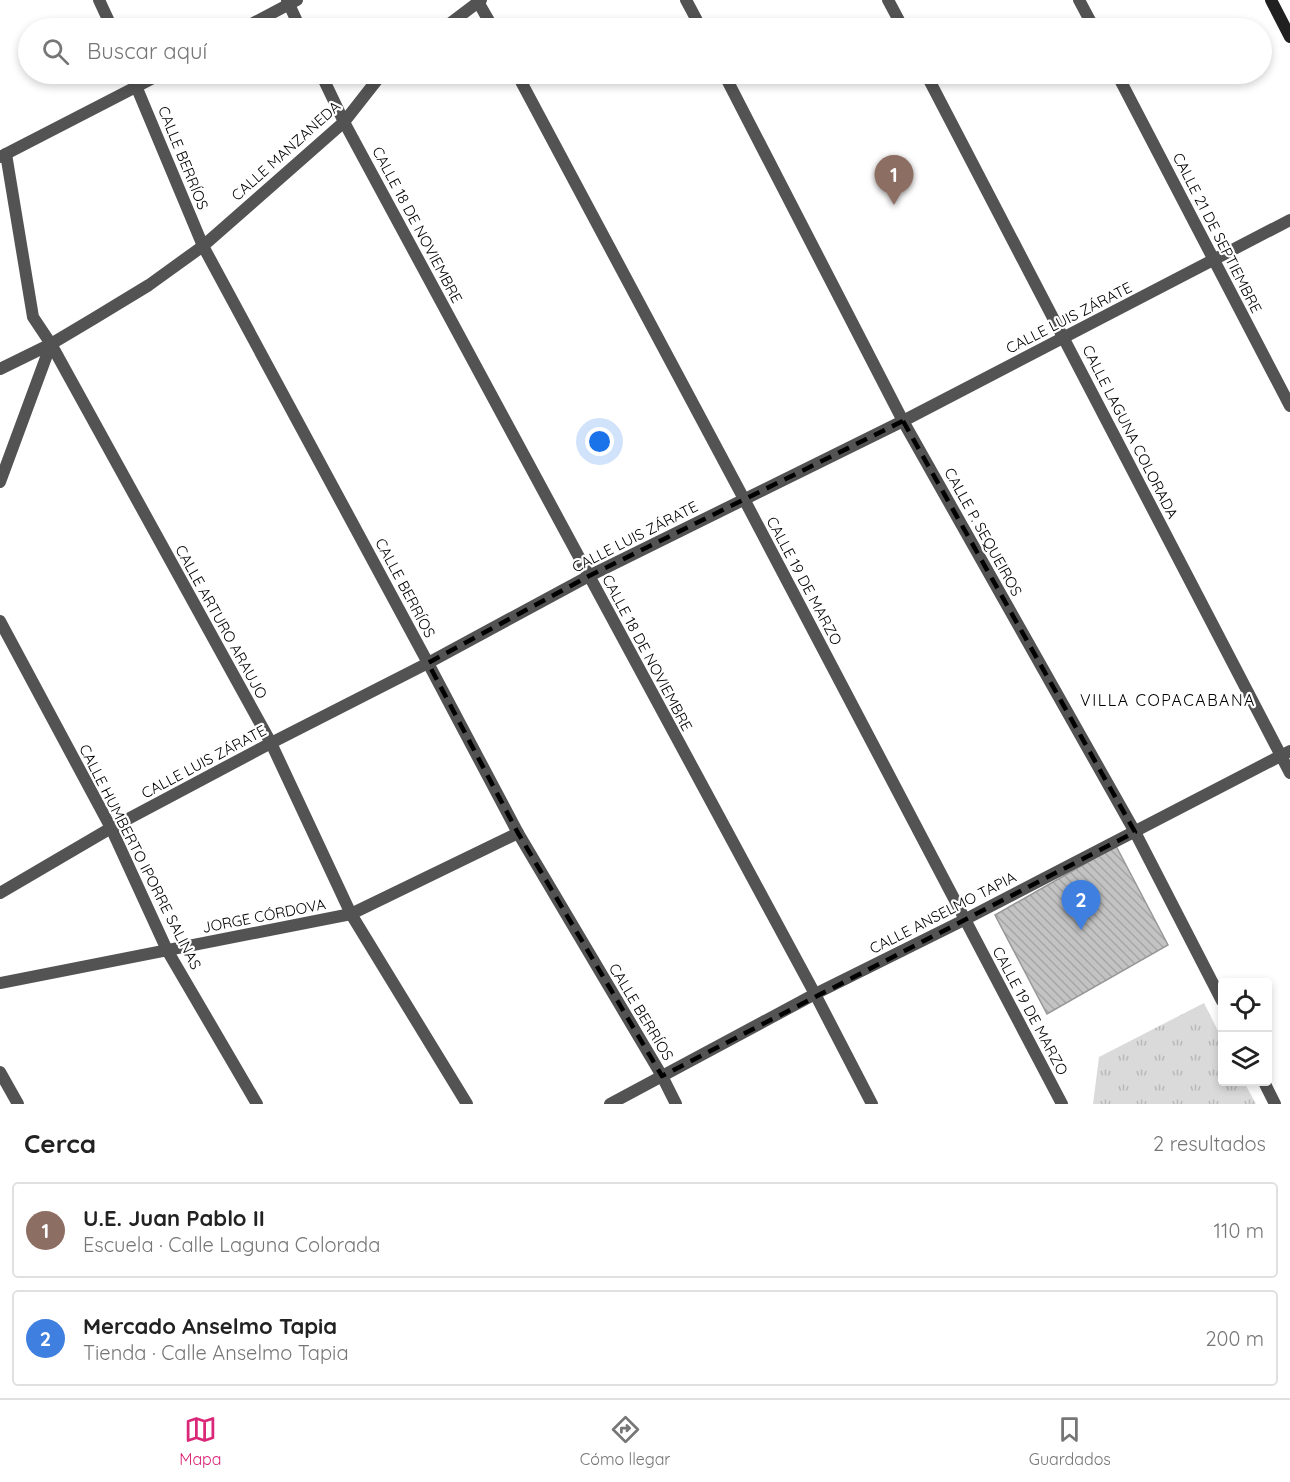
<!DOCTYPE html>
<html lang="es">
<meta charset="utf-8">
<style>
:root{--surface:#fff;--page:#f2f2f2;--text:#222;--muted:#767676;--line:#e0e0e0;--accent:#db2777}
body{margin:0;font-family:Quicksand,sans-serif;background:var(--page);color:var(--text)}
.controls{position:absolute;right:18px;bottom:18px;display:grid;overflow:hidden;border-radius:6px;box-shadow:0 3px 9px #0003}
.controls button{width:54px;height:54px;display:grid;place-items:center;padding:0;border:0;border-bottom:2px solid var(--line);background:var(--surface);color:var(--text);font:30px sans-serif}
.you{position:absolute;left:600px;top:442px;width:21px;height:21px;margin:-15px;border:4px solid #fff;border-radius:50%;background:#1a73e8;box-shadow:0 0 0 9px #1a73e833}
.badge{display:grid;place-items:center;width:39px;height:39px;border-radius:50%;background:var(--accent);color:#fff;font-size:20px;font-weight:700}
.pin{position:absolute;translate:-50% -50px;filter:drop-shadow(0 2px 3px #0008)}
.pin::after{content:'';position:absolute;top:32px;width:21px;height:18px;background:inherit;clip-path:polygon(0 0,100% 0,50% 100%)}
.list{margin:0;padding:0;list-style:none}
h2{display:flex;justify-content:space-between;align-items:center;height:78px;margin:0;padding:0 24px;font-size:26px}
h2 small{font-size:20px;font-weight:400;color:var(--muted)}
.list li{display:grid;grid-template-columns:39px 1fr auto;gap:18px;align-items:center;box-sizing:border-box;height:96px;margin:0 12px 12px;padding:0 12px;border:2px solid var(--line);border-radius:6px}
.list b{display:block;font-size:22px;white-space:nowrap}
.list p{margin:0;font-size:20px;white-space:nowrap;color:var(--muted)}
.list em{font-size:20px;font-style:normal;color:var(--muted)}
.icon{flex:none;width:33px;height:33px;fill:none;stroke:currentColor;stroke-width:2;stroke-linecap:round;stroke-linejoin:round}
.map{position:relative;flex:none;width:1290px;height:1104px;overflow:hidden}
.search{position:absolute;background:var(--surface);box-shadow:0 3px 9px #0003;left:18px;right:18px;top:18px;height:66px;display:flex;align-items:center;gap:15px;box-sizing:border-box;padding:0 21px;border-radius:33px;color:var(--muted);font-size:22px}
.sheet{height:294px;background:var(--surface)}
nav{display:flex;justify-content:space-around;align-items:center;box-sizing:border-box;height:84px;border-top:2px solid var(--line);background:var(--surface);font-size:16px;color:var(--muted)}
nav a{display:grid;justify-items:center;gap:3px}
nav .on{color:var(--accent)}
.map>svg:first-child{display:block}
</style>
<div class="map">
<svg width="1290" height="1104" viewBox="0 0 1290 1104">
<defs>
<pattern id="park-tufts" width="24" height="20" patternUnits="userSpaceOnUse" patternTransform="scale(1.5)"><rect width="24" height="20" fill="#dadada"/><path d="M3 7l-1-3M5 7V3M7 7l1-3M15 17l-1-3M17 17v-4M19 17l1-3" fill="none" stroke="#b9b9b9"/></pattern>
<pattern id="building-back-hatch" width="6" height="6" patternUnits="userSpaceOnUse" patternTransform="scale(1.5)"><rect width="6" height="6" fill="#c3c3c3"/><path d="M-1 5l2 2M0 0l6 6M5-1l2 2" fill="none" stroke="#a6a6a6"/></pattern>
</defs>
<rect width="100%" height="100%" fill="#fff"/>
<polygon fill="url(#park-tufts)" points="1204,1003 1222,1039 1222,1082 1244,1082 1256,1104 1093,1104 1099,1057"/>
<polygon fill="url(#building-back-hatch)" stroke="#979797" stroke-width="1.5" points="1116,846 1168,945 1047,1014 995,915"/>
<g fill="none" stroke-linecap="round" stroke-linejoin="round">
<g stroke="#535353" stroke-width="12">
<polyline points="99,0 112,28"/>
<polyline points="287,0 300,28"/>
<polyline points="477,0 493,28"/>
<polyline points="686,0 701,28"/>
<polyline points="888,0 903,28"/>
<polyline points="1079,0 1094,28"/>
<polyline points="244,28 297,0"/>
<polyline points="444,28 481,0"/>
<polyline points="131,74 203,246 428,663 518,833 662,1076 676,1104"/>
<polyline points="321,74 344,122 815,994 872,1104"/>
<polyline points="517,74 744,499 1062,1104"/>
<polyline points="724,74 903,421 1135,832 1222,1001"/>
<polyline points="926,74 1290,773"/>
<polyline points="1117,74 1290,406"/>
<polyline points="6,154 33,317 51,344 271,743 351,914 467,1104"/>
<polyline points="0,157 161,74"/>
<polyline points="0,369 51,344 93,319 149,285 203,246 344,122 377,80 385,74"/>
<polyline points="0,482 51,344"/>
<polyline points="0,621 111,828 167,950 257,1104"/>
<polyline points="0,893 111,828 271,743 428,663 589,576 903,421 1290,220"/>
<polyline points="0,983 351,914 518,833"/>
<polyline points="0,1072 18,1104"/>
<polyline points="1264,1082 1275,1104"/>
<polyline points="610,1104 815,994 964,920 1290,751"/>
</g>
<polyline stroke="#202020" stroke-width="12" points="1271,0 1290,37"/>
</g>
<path fill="none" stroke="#000" stroke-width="4.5" stroke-dasharray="12 8" stroke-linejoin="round" d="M903,421L1135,832L662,1076L518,833L428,663L589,576Z"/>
<g text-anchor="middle" stroke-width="4.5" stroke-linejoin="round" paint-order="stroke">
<g font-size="15" fill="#000" stroke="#fff">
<text transform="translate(286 151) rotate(-42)" y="5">CALLE MANZANEDA</text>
<text transform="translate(183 158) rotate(68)" y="5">CALLE BERRÍOS</text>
<text transform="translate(417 225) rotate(62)" y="5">CALLE 18 DE NOVIEMBRE</text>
<text transform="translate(1217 233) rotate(63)" y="5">CALLE 21 DE SEPTIEMBRE</text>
<text transform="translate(1069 318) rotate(-27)" y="5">CALLE LUIS ZÁRATE</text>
<text transform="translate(1130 432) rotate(63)" y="5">CALLE LAGUNA COLORADA</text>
<text transform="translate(983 532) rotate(61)" y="5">CALLE P. SEQUEIROS</text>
<text transform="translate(635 537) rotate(-27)" y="5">CALLE LUIS ZÁRATE</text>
<text transform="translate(804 581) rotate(62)" y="5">CALLE 19 DE MARZO</text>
<text transform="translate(405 588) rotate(62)" y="5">CALLE BERRÍOS</text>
<text transform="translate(221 622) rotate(61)" y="5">CALLE ARTURO ARAUJO</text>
<text transform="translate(647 653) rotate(62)" y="5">CALLE 18 DE NOVIEMBRE</text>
<text transform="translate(204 762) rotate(-28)" y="5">CALLE LUIS ZÁRATE</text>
<text transform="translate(140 857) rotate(63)" y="5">CALLE HUMBERTO IPORRE SALINAS</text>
<text transform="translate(943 913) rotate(-27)" y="5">CALLE ANSELMO TAPIA</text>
<text transform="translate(264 916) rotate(-11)" y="5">JORGE CÓRDOVA</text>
<text transform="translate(1030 1011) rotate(62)" y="5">CALLE 19 DE MARZO</text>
<text transform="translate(641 1012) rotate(59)" y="5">CALLE BERRÍOS</text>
</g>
<g font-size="16" letter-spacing="1.5" fill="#000" stroke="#fff">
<text x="1168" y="706">VILLA COPACABANA</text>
</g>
</g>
</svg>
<div class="controls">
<button><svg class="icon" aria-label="locate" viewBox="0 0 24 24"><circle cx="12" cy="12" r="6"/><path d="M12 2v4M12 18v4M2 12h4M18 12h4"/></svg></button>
<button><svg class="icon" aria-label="layers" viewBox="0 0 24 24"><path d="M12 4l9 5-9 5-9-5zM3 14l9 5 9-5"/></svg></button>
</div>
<div class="you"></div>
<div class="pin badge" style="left:894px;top:205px;background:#8d6e63">1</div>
<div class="pin badge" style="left:1081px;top:930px;background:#3f7fe0">2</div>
<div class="search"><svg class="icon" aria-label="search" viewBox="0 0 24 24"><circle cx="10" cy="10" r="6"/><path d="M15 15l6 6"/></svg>Buscar aquí</div>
</div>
<section class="sheet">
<h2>Cerca<small>2 resultados</small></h2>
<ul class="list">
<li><span class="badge" style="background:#8d6e63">1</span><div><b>U.E. Juan Pablo II</b><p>Escuela · Calle Laguna Colorada</p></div><em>110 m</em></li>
<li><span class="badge" style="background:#3f7fe0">2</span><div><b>Mercado Anselmo Tapia</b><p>Tienda · Calle Anselmo Tapia</p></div><em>200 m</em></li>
</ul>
</section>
<nav>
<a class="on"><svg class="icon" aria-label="map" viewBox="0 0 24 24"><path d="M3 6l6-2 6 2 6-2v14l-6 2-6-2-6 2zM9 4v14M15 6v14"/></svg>Mapa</a>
<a><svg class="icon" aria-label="directions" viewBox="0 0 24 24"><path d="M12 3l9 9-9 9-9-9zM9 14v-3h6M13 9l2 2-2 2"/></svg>Cómo llegar</a>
<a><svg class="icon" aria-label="saved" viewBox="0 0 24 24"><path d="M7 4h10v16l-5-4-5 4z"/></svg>Guardados</a>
</nav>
